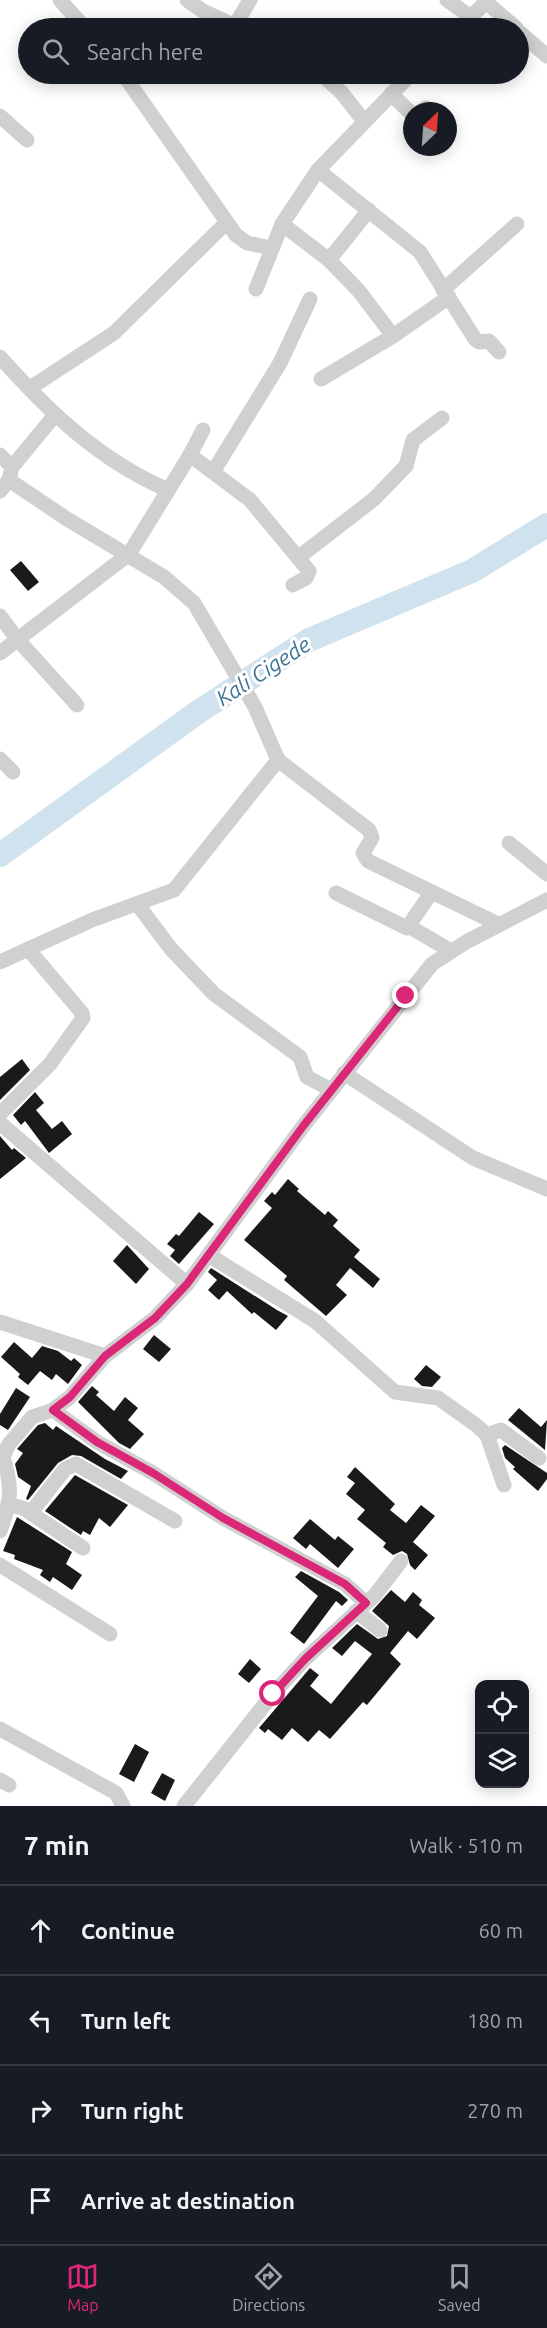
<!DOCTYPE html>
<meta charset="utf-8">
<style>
:root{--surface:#171b24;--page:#20242c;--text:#f1f3f6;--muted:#9ea1a6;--line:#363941;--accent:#db2777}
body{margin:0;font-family:Ubuntu,sans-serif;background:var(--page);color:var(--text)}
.controls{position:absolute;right:18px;bottom:18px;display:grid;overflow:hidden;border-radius:12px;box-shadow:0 3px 15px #0003}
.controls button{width:54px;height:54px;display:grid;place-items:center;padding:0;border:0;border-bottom:2px solid var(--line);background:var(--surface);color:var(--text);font:30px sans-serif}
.compass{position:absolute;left:403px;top:102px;width:54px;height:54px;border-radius:50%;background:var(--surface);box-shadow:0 3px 15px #0003;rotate:25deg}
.stop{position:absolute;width:18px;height:18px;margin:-14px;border:4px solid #db2777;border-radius:50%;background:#fff}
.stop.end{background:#db2777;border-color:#fff;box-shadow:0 2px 6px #0008}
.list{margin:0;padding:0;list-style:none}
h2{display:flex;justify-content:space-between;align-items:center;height:78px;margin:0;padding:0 24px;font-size:26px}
h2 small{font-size:20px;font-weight:400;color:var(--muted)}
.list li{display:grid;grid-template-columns:39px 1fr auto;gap:18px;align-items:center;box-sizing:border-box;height:90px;padding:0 24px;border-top:2px solid var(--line)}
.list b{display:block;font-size:22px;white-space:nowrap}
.list em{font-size:20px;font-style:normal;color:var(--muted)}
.icon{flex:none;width:33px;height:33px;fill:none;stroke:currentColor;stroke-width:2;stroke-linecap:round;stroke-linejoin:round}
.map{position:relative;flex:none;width:547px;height:1806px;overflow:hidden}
.search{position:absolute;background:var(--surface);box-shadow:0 3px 15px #0003;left:18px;right:18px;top:18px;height:66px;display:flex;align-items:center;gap:15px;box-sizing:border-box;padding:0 21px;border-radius:33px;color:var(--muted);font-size:22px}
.sheet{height:438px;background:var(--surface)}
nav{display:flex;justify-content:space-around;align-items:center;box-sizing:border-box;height:84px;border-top:2px solid var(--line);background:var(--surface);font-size:16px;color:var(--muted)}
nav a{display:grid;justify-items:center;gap:3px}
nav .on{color:var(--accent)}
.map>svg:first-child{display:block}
</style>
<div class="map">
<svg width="547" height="1806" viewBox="0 0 547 1806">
<rect width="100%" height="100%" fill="#fff"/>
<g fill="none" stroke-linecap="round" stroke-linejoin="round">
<polyline stroke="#cfe2ee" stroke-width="24" points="0,855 198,712 309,640 472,571 547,525"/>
</g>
<g fill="#1a1a1a">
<polygon points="21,561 39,582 28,591 10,570"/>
<polygon points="22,1059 30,1070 0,1100 0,1077"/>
<polygon points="35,1092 44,1103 36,1110 52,1129 62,1121 72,1134 49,1153 25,1121 21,1125 13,1115"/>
<polygon points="0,1136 12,1150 14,1148 26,1158 0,1179"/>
<polygon points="288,1179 299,1189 297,1191 325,1215 328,1211 338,1220 333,1226 360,1250 354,1257 380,1279 373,1288 350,1268 336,1285 347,1295 326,1316 284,1280 287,1276 244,1240 272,1208 264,1201 272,1192 275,1195"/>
<polygon points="199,1212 214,1224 179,1264 170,1256 175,1250 167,1244 176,1234 179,1236"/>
<polygon points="127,1245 149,1269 136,1284 113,1261"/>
<polygon points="211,1268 277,1310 288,1316 276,1330 254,1312 252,1314 227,1291 219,1300 208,1290 217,1280 208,1272"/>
<polygon points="154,1335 171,1349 159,1362 143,1349"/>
<polygon points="14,1342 32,1358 42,1346 58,1351 71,1361 74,1358 82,1365 68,1384 56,1374 52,1380 40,1371 28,1385 18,1377 20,1374 1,1357"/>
<polygon points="426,1365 441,1377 432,1387 422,1386 414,1379"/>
<polygon points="92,1386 99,1392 96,1395 114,1411 125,1397 138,1408 128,1420 144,1434 130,1449 119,1443 78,1402"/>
<polygon points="16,1388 30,1397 8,1430 0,1425 0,1414"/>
<polygon points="519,1408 541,1427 547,1420 545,1450 508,1420"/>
<polygon points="45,1423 53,1430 56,1426 105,1459 128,1471 121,1479 81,1456 72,1455 58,1463 28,1500 26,1499 31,1486 18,1477 15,1464 23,1453 17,1449 38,1425"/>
<polygon points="505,1445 547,1473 547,1479 538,1491 513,1469 515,1467 505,1458 502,1448"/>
<polygon points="355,1467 395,1504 390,1510 406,1523 421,1505 435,1516 413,1542 428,1555 415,1570 410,1565 407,1554 402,1551 393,1555 383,1547 386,1543 357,1519 365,1510 346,1494 355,1483 347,1477"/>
<polygon points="75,1475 128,1505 110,1527 99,1518 90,1535 83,1531 81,1535 45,1511"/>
<polygon points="17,1517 72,1552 66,1564 82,1575 72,1590 53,1577 50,1582 40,1575 43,1570 14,1559 15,1555 3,1551"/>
<polygon points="310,1519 335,1540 338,1536 354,1549 338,1568 310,1544 306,1549 293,1538"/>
<polygon points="301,1571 339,1592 348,1600 342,1606 336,1601 304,1644 290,1633 318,1596 295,1577"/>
<polygon points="391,1590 405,1602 413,1592 422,1600 419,1605 435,1618 417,1639 408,1631 390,1653 401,1664 367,1705 363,1702 330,1739 319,1730 308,1742 292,1728 282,1740 268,1729 265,1733 259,1728 310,1668 319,1675 310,1686 331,1704 372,1654 355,1641 342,1656 332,1648 357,1624 378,1639 387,1636 389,1626 372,1611"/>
<polygon points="250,1659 261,1669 249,1683 238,1674"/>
<polygon points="135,1744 149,1752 134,1782 119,1774"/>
<polygon points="162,1773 175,1780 165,1801 151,1793"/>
</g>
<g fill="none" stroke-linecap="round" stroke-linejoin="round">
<g stroke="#d0d0d0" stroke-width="15">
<polyline points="60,0 85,28"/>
<polyline points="187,0 203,11 240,28"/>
<polyline points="447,0 471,17"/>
<polyline points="486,2 516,28"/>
<polyline points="234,27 250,0"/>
<polyline points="459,28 488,0"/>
<polyline points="518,31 547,56"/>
<polyline points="123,74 236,235 247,243 271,248"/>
<polyline points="321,74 341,92 364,121"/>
<polyline points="391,94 412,114"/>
<polyline points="421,111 426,108 430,111"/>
<polyline points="0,116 27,140"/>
<polyline points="318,170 420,252 475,339 479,342 489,341 499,352"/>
<polyline points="282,224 329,260 359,291 393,336"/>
<polyline points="329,260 369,210"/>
<polyline points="256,289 282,224 318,170 411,74"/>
<polyline points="443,290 517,224"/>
<path d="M0,357C49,412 99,460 168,490"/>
<polyline points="321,379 393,336 449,297"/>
<polyline points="30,388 114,333 226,223"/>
<polyline points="0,455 12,467 9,480 0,491"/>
<polyline points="190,455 203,430"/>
<polyline points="12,467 55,415"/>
<polyline points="213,472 280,363 310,299"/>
<polyline points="9,480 67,519 164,577 194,603 255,707 278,760 369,830 372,838 363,853 368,861 498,924"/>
<polyline points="299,557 374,499 406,466 413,440 442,418"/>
<polyline points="0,616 18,640 77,705"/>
<polyline points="0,653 129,554 190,455 250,500 309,571 306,578 293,585"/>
<polyline points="0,759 13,772"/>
<polyline points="509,843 547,874"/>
<polyline points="336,893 407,928 431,893"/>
<polyline points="138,905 171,949 214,994 300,1057 307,1077 331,1090"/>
<polyline points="410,927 451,951"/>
<polyline points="0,962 92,920 174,890 278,760"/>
<polyline points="344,1073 473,1158 547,1189"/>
<polyline points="0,1114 50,1064 83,1018 82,1013 28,949"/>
<polyline points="0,1123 187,1284"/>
<polyline points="210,1256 315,1321 395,1392 438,1398 476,1425 487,1435 504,1485"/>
<polyline points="0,1322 105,1356"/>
<polyline points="53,1410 97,1442 153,1473 223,1518 345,1584 366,1603"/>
<polyline points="487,1435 501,1430 539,1458"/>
<polyline points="8,1504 32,1511 65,1469 76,1464 175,1521"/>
<polyline points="29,1512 83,1548"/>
<path d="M0,1531C11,1501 13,1488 3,1457L9,1444L32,1417L53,1410L70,1397L105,1356L155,1318L187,1284L304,1125L432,964L466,942L547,900"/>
<polyline points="0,1565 110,1634"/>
<polyline points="356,1611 380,1630"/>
<polyline points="0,1729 116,1793 123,1806"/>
<polyline points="0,1780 9,1785"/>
<polyline points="184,1806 273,1694 305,1659 375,1595 401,1561"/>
</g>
</g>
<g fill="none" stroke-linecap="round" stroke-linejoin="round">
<polyline stroke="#db2777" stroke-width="8" points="273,1694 305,1659 366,1603 345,1584 223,1518 153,1473 97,1442 53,1410 70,1397 105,1356 155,1318 187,1284 304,1125 406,996"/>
</g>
<g text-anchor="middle" stroke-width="6" stroke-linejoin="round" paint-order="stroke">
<g font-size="22" font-style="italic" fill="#3f7597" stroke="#fff">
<text transform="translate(263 671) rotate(-33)" y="8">Kali Cigede</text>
</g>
</g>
</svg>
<div class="controls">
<button><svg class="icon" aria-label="locate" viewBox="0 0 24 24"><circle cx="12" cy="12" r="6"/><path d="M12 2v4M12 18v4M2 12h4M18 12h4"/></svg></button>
<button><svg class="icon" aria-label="layers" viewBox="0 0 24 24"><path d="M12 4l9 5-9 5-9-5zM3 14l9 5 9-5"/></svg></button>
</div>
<svg class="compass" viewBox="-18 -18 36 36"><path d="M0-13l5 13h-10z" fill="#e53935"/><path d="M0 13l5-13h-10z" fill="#9ea1a6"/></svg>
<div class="stop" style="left:273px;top:1694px"></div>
<div class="stop end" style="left:406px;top:996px"></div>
<div class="search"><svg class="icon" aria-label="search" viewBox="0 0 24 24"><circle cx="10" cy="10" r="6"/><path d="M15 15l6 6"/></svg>Search here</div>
</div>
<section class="sheet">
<h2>7 min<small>Walk · 510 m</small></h2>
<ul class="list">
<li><svg class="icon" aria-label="ahead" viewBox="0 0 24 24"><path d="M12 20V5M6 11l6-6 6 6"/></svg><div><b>Continue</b></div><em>60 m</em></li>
<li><svg class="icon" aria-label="left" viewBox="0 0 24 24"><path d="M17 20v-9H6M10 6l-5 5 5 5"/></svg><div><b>Turn left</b></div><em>180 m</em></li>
<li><svg class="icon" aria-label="right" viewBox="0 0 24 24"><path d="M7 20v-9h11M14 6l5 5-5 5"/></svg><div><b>Turn right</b></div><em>270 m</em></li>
<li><svg class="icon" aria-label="arrive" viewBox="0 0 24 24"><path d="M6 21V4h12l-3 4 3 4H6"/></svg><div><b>Arrive at destination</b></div></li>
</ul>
</section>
<nav>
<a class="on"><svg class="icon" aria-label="map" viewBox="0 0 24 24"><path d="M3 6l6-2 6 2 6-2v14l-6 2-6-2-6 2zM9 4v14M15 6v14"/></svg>Map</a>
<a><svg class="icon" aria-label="directions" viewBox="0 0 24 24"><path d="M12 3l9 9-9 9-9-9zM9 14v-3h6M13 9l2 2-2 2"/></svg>Directions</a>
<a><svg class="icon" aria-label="saved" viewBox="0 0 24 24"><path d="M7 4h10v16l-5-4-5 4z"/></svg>Saved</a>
</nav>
